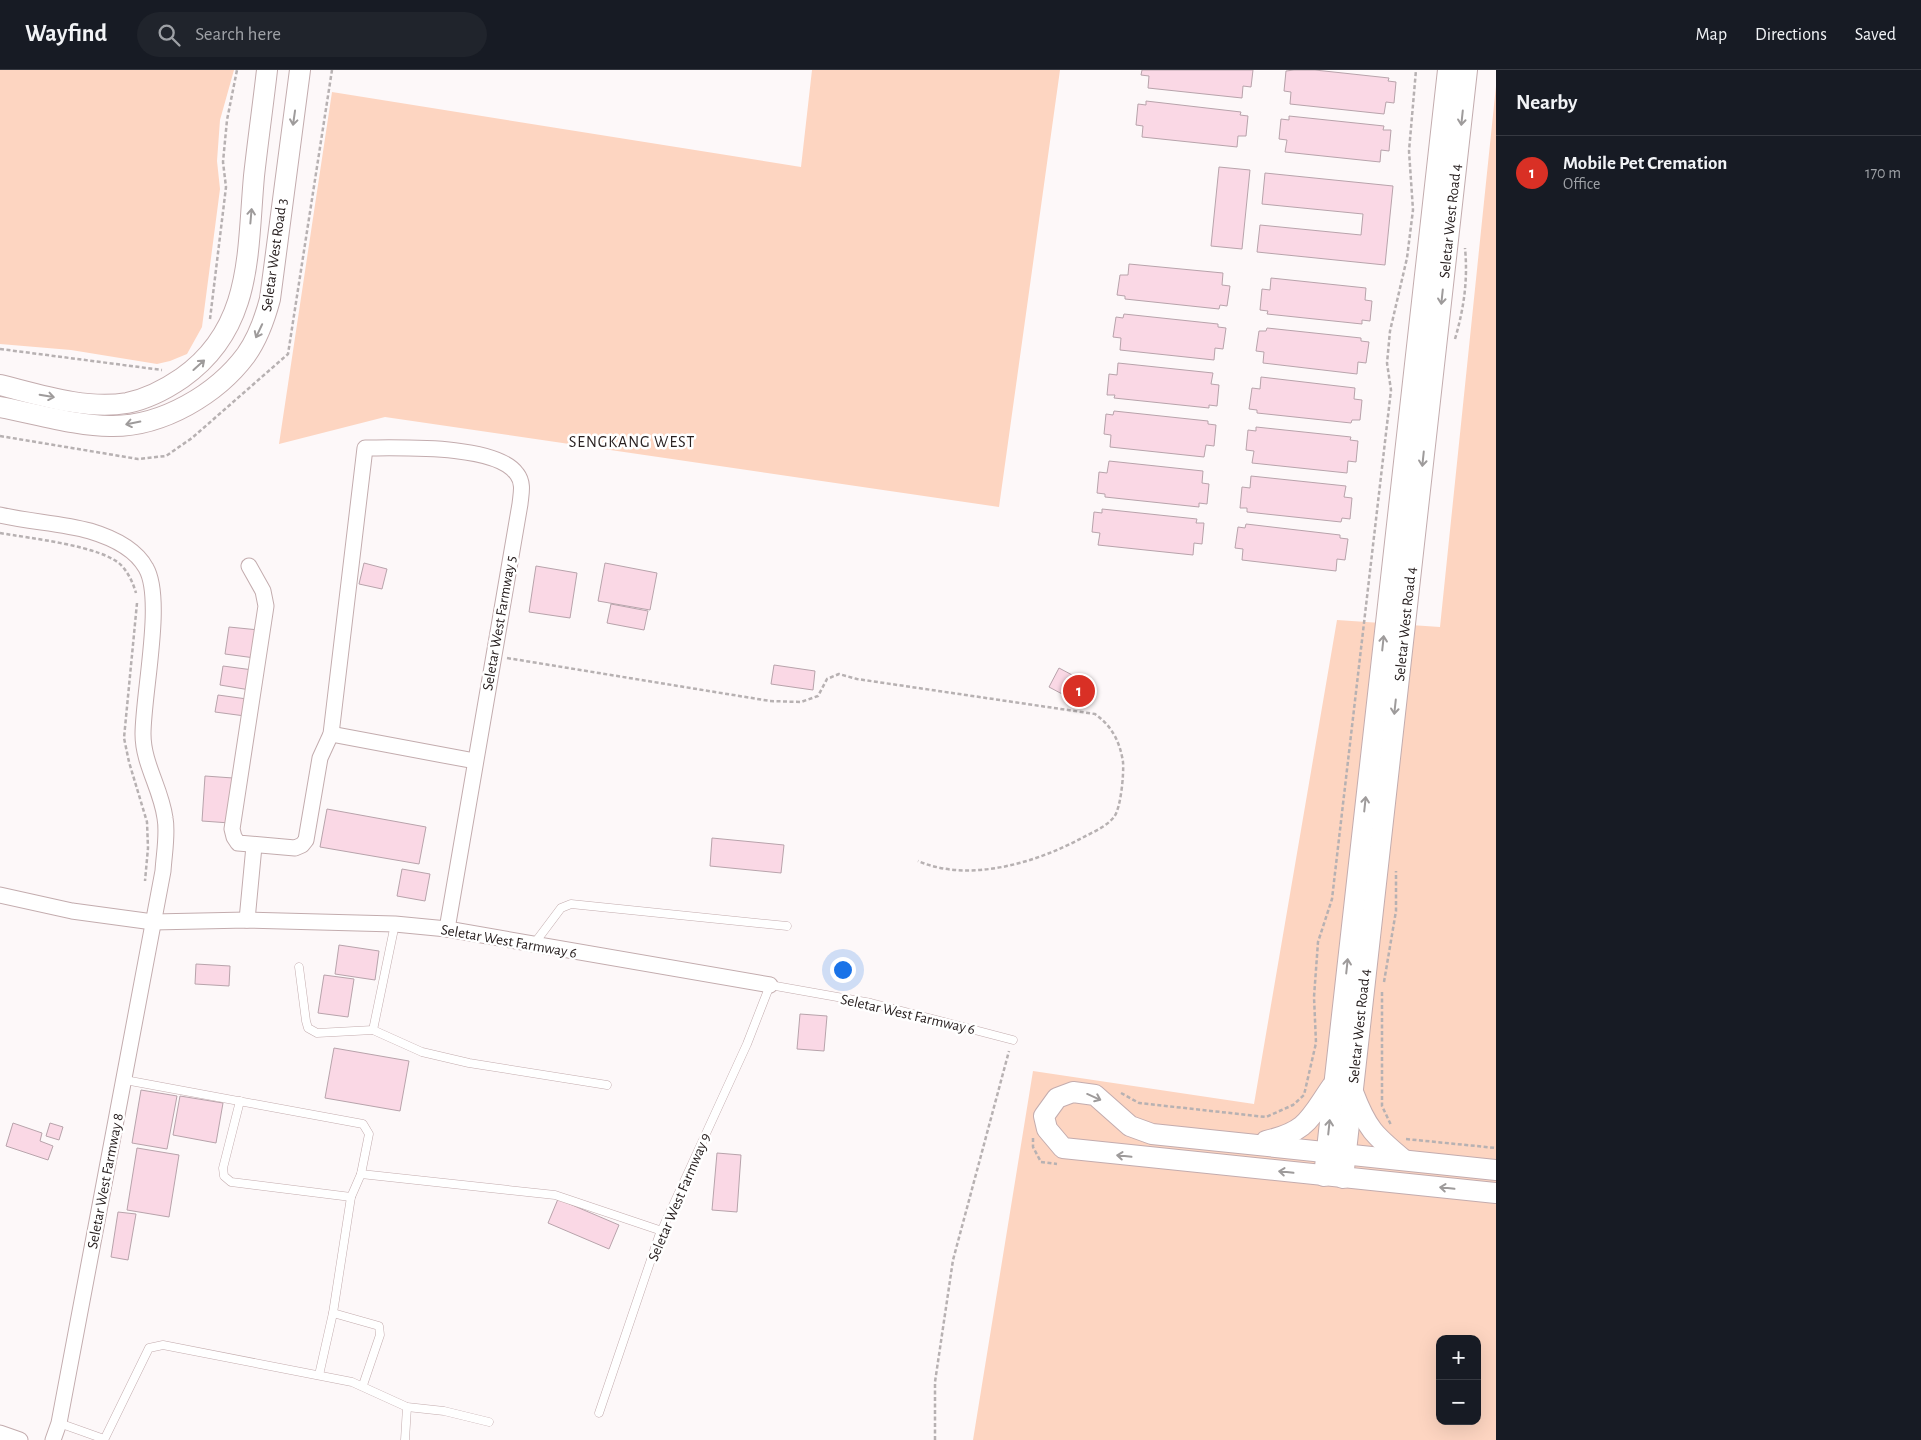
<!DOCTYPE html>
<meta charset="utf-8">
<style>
:root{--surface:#171b24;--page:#20242c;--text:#f1f3f6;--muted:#9ea1a6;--line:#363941;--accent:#d93025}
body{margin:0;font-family:"Alegreya Sans",sans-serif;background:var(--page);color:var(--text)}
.controls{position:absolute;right:15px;bottom:15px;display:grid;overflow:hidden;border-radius:10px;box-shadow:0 5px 20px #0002}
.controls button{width:45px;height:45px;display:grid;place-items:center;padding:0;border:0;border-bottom:1px solid var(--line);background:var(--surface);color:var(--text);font:25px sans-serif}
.you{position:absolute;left:842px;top:899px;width:18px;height:18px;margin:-12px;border:4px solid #fff;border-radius:50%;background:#1a73e8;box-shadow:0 0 0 8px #1a73e833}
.badge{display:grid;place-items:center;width:32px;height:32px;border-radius:50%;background:var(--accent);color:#fff;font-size:16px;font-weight:700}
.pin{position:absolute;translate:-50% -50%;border:2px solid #fff;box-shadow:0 1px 5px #0006}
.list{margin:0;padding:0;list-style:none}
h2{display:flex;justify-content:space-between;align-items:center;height:65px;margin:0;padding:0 20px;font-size:21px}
h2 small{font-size:16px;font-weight:400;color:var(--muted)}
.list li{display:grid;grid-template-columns:32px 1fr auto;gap:15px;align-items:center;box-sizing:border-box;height:75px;padding:0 20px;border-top:1px solid var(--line)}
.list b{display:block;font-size:19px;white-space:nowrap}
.list p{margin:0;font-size:16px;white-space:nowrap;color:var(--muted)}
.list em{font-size:16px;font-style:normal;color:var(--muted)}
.icon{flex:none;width:28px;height:28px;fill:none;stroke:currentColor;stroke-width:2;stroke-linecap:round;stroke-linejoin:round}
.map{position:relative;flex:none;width:1496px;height:1370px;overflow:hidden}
header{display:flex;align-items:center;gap:30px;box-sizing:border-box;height:70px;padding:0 25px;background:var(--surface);border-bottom:1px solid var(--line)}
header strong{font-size:24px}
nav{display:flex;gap:28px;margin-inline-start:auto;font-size:18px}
.search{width:350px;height:45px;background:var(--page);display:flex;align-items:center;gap:12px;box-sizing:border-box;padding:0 18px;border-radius:28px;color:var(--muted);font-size:19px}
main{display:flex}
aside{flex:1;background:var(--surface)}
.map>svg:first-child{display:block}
</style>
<header>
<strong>Wayfind</strong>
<div class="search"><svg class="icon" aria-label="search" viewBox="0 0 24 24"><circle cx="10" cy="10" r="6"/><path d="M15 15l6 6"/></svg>Search here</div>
<nav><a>Map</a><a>Directions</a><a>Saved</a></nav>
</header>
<main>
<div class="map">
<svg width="1496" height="1370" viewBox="0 0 1496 1370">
<rect width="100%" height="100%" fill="#fdf8f9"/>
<g fill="#fdd5c1" fill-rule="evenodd">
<polygon points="0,0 234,0 220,50 217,91 220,119 202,257 187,284 170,291 157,294 71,280 0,274"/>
<polygon points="812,0 1060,0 999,437 385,347 279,374 332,22 801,97"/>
<path d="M1496,16V1370H973L1033,1001L1254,1034L1337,550L1440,557ZM1440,1269H1477V1351H1440Z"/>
</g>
<g fill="#fad8e5" stroke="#b8a3ab">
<polygon points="1142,0 1253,0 1251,17 1243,16 1242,28 1148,18 1149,6 1141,5"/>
<polygon points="1294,0 1315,0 1389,8 1388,11 1396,12 1394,33 1386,32 1384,44 1290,34 1291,22 1284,21 1286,1"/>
<polygon points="1146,31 1241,42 1240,45 1248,46 1246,66 1238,66 1237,77 1142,67 1143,56 1136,55 1138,34 1146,35"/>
<polygon points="1289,46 1384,56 1383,60 1391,60 1389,81 1381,80 1380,92 1285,82 1287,70 1279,69 1281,49 1289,50"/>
<polygon points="1219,97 1250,100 1242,179 1211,176"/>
<polygon points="1265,103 1393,116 1385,195 1257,182 1260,155 1361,165 1363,144 1262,134"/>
<polygon points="1129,194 1223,203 1222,215 1230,216 1227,236 1220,235 1219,239 1125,229 1125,226 1117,225 1120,205 1128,205"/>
<polygon points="1271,208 1366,218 1365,230 1372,231 1370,251 1362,250 1362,254 1267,244 1268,241 1260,240 1262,219 1270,220"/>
<polygon points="1124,244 1218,254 1218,257 1226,258 1223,279 1215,278 1214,290 1120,280 1121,268 1113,267 1116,247 1123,248"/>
<polygon points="1267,258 1361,268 1361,271 1369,272 1366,293 1358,292 1357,304 1263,293 1264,282 1256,281 1259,261 1266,261"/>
<polygon points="1118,293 1213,303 1211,314 1219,315 1217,336 1209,335 1209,338 1114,328 1115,325 1107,325 1109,304 1117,305"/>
<polygon points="1261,307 1355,318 1354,329 1362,330 1360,350 1352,350 1351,353 1257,343 1257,340 1249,339 1252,318 1260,319"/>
<polygon points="1114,341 1208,351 1208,354 1216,355 1214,376 1206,375 1204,387 1110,377 1111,365 1104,364 1106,344 1113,345"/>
<polygon points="1256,357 1351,367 1350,370 1358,371 1356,392 1348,391 1347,403 1252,393 1254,381 1246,380 1248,360 1256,361"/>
<polygon points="1109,391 1203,401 1202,413 1209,414 1207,434 1199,433 1199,437 1105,427 1105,424 1097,423 1099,402 1107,403"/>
<polygon points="1251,406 1346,416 1344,427 1352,428 1350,449 1342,448 1341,452 1247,442 1247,438 1240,438 1242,417 1250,418"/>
<polygon points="1102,439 1197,449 1196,453 1204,453 1202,474 1194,473 1193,485 1098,475 1100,463 1092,462 1094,442 1102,443"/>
<polygon points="1246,454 1340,465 1340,468 1348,469 1345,490 1337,489 1336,501 1242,490 1243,479 1235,478 1238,457 1245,458"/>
<polygon points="364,493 387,499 382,519 359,514"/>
<polygon points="605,493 657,503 650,540 598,531"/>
<polygon points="536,496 577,503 570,548 529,542"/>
<polygon points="611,534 648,541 644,560 607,553"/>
<polygon points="229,557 259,560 255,588 225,584"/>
<polygon points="774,595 815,601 813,620 771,614"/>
<polygon points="223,596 253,600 250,620 220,615"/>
<polygon points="1059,598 1091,615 1081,634 1049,617"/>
<polygon points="218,625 247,629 245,646 215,642"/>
<polygon points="205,706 233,708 230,753 202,751"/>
<polygon points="327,739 426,757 419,794 320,777"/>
<polygon points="712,768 784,775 781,803 710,796"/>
<polygon points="402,799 430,804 425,831 397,826"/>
<polygon points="339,875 379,881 375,910 335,904"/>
<polygon points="196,894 230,896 229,916 195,914"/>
<polygon points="324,905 354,909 348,947 318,943"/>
<polygon points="800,944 827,946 824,981 797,979"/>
<polygon points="334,978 409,991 400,1041 325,1028"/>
<polygon points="141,1020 177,1026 167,1079 132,1073"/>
<polygon points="180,1026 223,1033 216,1073 173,1065"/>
<polygon points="13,1053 42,1063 40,1071 53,1076 48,1090 6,1076"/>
<polygon points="50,1053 63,1057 59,1070 46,1066"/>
<polygon points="137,1078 179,1085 169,1147 127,1140"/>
<polygon points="717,1083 741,1085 737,1142 712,1140"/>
<polygon points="558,1129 619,1155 609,1179 548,1153"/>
<polygon points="118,1142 136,1144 128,1190 111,1187"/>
</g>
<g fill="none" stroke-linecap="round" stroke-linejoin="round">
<g stroke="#c3acae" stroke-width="9">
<g id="lane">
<polyline points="534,874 561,838 571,834 787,856"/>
<polyline points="299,897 306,951 308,958 317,963 373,960 422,982 469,993 607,1015"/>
<polyline points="373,960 395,854"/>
<polyline points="125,1010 363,1054 369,1064 361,1104 351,1127 333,1243 319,1305"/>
<polyline points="240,1031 223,1098 224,1106 231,1112 351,1127"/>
<polyline points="361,1104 555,1125 662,1161"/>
<polyline points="333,1243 379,1256 380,1265 363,1315"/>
<polyline points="599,1343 659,1166 747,974 770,915 871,933 1013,970"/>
<polyline points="59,1353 104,1369"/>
<polyline points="104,1370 149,1278 163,1275 352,1312 407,1337 444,1341 489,1352"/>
<polyline points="405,1370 407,1337"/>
</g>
</g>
<g stroke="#c3acae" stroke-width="17">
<g id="street">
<path d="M0,445C30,452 61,453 90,461C110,467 135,478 146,498C164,529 143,624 143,664C143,694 161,718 165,748C168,764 164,784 163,801L59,1353L53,1370"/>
<path d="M249,496L263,521L266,536L232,759L234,767L238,773L295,778L302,775L306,770L320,688L331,664L365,378C400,378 496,374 517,404C524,413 521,424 520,434L447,859"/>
<polyline points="331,664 475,691"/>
<polyline points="0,825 72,841 153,852 247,850 395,854 447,859 770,915"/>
<polyline points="247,850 254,776"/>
<polyline points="0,1363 20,1370"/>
</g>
</g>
<g stroke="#c3acae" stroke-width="22">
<g id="secondary">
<path d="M0,315C40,325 86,340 127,333C147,329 166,319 182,308C253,258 247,183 254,106C258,70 263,35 267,0"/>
<path d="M0,337C33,343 81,357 113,356C163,356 217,324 246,285C258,268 265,248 270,229L300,0"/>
<path d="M1353,1022C1367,1059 1374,1065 1404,1090"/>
<path d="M1266,1071C1308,1061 1309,1049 1332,1016"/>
<polyline points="1496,1100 1152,1064 1130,1056 1095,1025 1073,1022 1057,1028 1044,1046 1047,1059 1063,1078 1496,1123"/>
<polyline points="1324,1106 1448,0"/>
<polyline points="1343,1108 1467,0"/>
</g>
</g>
<g stroke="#b7b1b2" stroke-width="2.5" stroke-dasharray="4 2.5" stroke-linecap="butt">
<polyline points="210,249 226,117 223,92 227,50 237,0"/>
<path d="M1455,269C1464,238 1468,210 1465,178"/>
<polyline points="0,279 162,300"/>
<polyline points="0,366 138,389 166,386 192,368 288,284 332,0"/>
<path d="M0,463C28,468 104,476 122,496C129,504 133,513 136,523"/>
<polyline points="137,533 124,668 129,692 147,752 148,778 145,811"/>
<path d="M507,588L770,631L801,632L818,626L827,609L839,604L857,609L1095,644C1112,656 1120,672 1123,692C1124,703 1121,738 1114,747C1106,757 1093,762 1082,768C1035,793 969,813 918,791"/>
<polyline points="1384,912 1396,841 1396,801"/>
<polyline points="1382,922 1382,1036 1391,1055"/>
<polyline points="1121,1023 1139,1033 1266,1047 1293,1035 1304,1025 1316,973 1314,927 1318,872 1332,829 1391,320 1387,293 1390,261 1407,188 1413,140 1409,81 1416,0"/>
<polyline points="1033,1068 1033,1077 1041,1092 1057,1094"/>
<polyline points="1406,1069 1496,1078"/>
<polyline points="935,1370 935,1312 953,1190 1009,981"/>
</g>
<use href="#lane" stroke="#fff" stroke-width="8"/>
<use href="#street" stroke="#fff" stroke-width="15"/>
<use href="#secondary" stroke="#fff" stroke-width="20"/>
</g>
<defs><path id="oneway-shaft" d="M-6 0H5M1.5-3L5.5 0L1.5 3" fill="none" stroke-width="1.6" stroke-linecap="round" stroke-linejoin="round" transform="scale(1.25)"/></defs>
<g stroke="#9e9b9b">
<use href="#oneway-shaft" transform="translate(294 48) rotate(98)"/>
<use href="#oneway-shaft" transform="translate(1462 48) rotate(96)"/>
<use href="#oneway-shaft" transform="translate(251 146) rotate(-85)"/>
<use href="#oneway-shaft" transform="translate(1442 227) rotate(96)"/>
<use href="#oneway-shaft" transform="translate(259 261) rotate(115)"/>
<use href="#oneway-shaft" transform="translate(199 295) rotate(-42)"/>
<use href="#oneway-shaft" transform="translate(47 326) rotate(10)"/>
<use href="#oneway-shaft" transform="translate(133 353) rotate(169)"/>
<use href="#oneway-shaft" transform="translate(1423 389) rotate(96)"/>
<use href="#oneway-shaft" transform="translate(1383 573) rotate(-84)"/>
<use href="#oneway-shaft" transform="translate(1395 637) rotate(96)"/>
<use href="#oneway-shaft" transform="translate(1365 734) rotate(-84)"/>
<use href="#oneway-shaft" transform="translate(1347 896) rotate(-84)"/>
<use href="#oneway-shaft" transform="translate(1094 1027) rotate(24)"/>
<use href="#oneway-shaft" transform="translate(1329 1057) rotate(-84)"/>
<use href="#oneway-shaft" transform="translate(1124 1086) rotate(-174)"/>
<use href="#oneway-shaft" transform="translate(1286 1102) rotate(-174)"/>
<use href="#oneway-shaft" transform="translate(1447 1118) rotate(-174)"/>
</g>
<g text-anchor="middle" stroke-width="5" stroke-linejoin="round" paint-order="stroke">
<g font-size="15" fill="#282020" stroke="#fff">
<text transform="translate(1450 151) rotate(-84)" y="5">Seletar West Road 4</text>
<text transform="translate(274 185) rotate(-82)" y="5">Seletar West Road 3</text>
<text transform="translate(499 553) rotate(-80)" y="5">Seletar West Farmway 5</text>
<text transform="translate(1405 554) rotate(-84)" y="5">Seletar West Road 4</text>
<text transform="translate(509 871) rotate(10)" y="5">Seletar West Farmway 6</text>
<text transform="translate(908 944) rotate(13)" y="5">Seletar West Farmway 6</text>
<text transform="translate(1359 956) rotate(-84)" y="5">Seletar West Road 4</text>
<text transform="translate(105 1111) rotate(-79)" y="5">Seletar West Farmway 8</text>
<text transform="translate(679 1127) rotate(-67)" y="5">Seletar West Farmway 9</text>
</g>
<g font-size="16" letter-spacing="1" fill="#282020" stroke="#fff">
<text x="632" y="377">SENGKANG WEST</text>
</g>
</g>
</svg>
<div class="controls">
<button>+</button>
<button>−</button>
</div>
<div class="you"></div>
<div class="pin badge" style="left:1079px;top:621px">1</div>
</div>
<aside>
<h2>Nearby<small></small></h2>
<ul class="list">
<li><span class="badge">1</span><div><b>Mobile Pet Cremation</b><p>Office</p></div><em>170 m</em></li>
</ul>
</aside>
</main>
